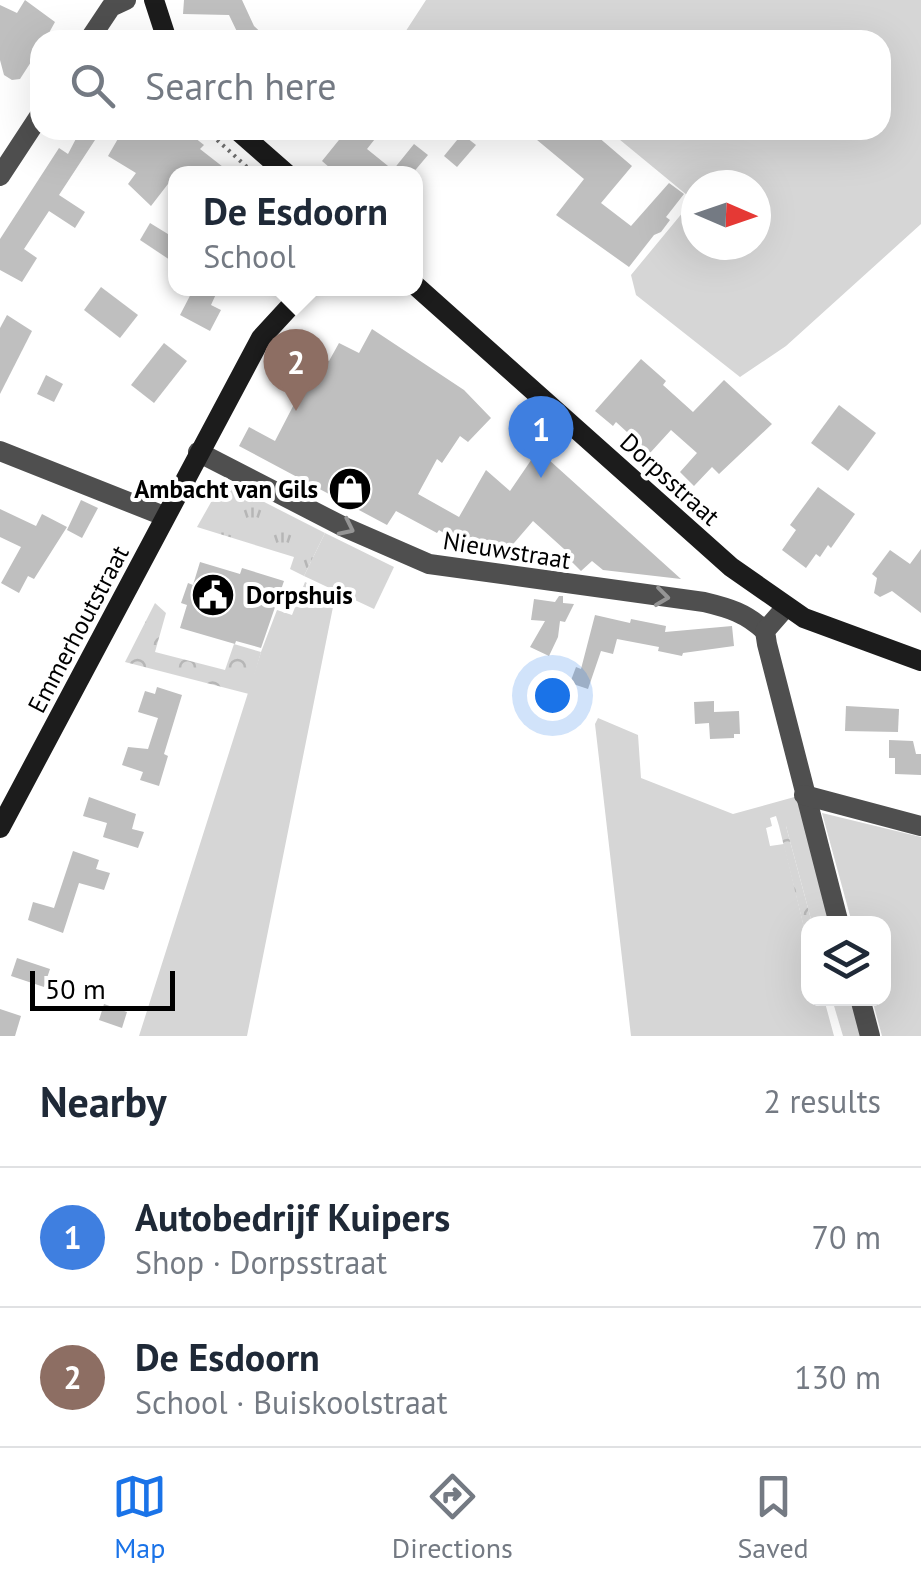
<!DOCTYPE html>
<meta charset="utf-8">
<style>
:root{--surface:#fff;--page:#f6f6f7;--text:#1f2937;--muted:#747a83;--line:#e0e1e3;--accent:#1a73e8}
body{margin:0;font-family:"PT Sans",sans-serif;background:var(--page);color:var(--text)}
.controls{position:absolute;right:30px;bottom:30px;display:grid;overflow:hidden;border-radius:20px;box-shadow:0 10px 40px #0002}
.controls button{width:90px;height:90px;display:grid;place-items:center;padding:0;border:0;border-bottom:2px solid var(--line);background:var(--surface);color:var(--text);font:50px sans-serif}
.compass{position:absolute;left:681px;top:170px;width:90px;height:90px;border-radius:50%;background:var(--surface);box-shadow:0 10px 40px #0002;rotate:92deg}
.scale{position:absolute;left:30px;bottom:25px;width:145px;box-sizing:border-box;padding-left:10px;border:5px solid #000;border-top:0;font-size:28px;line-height:35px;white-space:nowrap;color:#000;-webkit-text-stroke:8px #fff;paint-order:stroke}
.you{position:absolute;left:552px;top:695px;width:35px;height:35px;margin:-25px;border:8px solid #fff;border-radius:50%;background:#1a73e8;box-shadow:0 0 0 15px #1a73e833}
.badge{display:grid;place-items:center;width:65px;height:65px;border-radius:50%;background:var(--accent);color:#fff;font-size:32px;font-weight:700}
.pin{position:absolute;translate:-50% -82px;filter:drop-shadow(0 2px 5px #0008)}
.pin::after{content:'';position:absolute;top:52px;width:35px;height:30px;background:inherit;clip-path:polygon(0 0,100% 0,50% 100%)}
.popup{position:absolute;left:168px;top:166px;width:255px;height:130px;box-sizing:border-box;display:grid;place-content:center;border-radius:20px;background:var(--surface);filter:drop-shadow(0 2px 8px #0005);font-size:32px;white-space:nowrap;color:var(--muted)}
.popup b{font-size:38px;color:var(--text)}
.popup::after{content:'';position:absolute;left:50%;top:100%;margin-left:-20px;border:20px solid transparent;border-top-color:var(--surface)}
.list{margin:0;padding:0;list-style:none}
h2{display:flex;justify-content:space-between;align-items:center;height:130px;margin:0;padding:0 40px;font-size:42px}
h2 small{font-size:32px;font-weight:400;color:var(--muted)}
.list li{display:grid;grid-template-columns:65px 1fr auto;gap:30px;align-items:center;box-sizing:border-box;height:140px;padding:0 40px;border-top:2px solid var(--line)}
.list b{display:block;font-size:38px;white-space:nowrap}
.list p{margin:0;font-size:32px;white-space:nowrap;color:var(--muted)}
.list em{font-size:32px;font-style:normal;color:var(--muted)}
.icon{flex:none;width:55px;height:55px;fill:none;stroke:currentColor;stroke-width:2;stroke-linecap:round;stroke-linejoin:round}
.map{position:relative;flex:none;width:921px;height:1036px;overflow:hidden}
.search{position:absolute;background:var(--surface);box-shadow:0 10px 40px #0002;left:30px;right:30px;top:30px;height:110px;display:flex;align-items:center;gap:25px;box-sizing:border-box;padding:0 35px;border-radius:30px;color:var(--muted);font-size:38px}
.sheet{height:410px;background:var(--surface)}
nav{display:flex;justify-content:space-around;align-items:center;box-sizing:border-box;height:140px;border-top:2px solid var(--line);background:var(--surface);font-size:28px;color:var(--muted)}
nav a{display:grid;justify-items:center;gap:5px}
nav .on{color:var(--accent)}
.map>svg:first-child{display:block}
</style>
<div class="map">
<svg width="921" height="1036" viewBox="0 0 921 1036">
<defs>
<pattern id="forest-crowns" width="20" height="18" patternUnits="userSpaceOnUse" patternTransform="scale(2.5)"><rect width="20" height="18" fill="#d6d6d6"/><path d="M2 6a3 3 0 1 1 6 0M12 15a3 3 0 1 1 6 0" fill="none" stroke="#b6b6b6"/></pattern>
<pattern id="park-tufts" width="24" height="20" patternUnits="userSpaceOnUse" patternTransform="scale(2.5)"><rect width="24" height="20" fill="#d6d6d6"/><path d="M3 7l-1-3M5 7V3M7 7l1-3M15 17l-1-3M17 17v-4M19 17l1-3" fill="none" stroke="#b6b6b6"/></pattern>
</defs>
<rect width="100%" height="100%" fill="#fff"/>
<g fill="#d6d6d6" fill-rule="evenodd">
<path d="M426,0H921V224L786,346L740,377L636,295L631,275L693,200L608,130H881V40H550L540,32L531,40H400ZM696,185H756V245H696Z"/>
<polygon points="325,533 394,567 374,609 304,576"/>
<polygon points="305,582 335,597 247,1036 139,1036 261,652 277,610 292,615"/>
<polygon points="598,718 638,735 641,778 733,814 798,796 832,923 812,923 786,826 779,826 776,816 770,818 772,826 766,828 770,846 784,844 808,944 808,998 824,999 834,1036 631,1036 595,724"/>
<polygon points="822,813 921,837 921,1036 882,1036 872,999 884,998 884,924 852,923"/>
<polygon points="832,999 852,999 863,1036 843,1036"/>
</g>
<g fill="url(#forest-crowns)">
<polygon points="155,603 166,613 155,652 225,670 234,644 261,652 249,694 125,662"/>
<polygon points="779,826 786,826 812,923 808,924 808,944"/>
</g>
<polygon fill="url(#park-tufts)" points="223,481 325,533 304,576 290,569 294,557 197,527"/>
<g fill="#bfbfbf">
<polygon points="25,0 55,22 45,40 40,40 40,48 20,79 12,80 4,75 0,60 0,5 17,13"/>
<polygon points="184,0 242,0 254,26 269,40 241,40 229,15 183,14"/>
<polygon points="123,130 185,130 204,145 200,149 232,174 181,174 178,171 151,206 128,184 136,173 108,156"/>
<polygon points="347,130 382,130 367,149 393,170 414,144 428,155 412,174 337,174 322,161"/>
<polygon points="525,130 590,130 632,166 601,203 631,226 669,183 684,194 666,217 670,220 661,232 654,235 629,267 556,215 584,179"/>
<polygon points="80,131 95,140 59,195 85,212 75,228 49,211 24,249 37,258 22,282 0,270 0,239 59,148 68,154"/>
<polygon points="462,134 476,145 457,167 444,156"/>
<polygon points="150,223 176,239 176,264 140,240"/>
<polygon points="101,287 138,315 120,338 84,310"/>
<polygon points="194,288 205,288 216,294 211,305 221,310 210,331 180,315"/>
<polygon points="7,315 32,331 0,394 0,328"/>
<polygon points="372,329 464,390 491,418 468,442 460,436 442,463 437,459 418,494 459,517 486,470 510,491 538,450 681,579 603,570 592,561 581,571 571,561 574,558 533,521 501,558 482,545 473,552 439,530 437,533 396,511 387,525 239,446 249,427 275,441 319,356 329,361 339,343 359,353"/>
<polygon points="164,343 187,361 154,403 131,385"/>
<polygon points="641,359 666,381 663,385 693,412 724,380 772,424 719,474 712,467 694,486 680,472 697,453 671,430 650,453 616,422 613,426 595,411"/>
<polygon points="46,375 63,384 54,402 37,394"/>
<polygon points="839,405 876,433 848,471 811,443"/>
<polygon points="818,487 855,514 831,548 828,545 820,557 816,554 806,568 782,550 796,530 790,525"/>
<polygon points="81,500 98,508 82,538 67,530"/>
<polygon points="0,509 36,526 42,514 67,527 34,579 28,576 19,593 1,583 21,547 0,537"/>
<polygon points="921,549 921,613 892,591 880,597 874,593 877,578 872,574 890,550 910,564"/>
<polygon points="200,562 240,574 242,568 284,581 261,648 236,641 235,644 180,628 187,605 181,603 188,583 193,585"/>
<polygon points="559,596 563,596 563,603 574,604 565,622 560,621 558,637 549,656 530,647 545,621 531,620 534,599 555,602"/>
<polygon points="595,615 630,623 631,619 666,626 665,632 732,626 734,646 683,653 682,656 658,651 659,647 617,639 613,654 601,651 588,689 570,683 576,667 581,669"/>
<polygon points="157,687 182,695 164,754 168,756 159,786 140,780 143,772 122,765 128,747 148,749 158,718 138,712 145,691 155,694"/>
<polygon points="714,701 714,712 739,711 740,734 734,734 734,738 710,739 709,723 695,724 694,702"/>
<polygon points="846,706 899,709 898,732 845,731"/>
<polygon points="889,740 913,741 916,754 921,754 921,775 895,774 895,758 889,758"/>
<polygon points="89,797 136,814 132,829 144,832 138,848 103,837 107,823 83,816"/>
<polygon points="73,851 99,860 96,869 110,873 104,890 79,883 63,933 28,920 33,902 54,908"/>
<polygon points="17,958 50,969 44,987 11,976"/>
<polygon points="104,1004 127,1012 122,1028 99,1020"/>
<polygon points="0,1009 21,1016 15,1036 0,1036"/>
</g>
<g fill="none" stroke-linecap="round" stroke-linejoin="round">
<polyline stroke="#717171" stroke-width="4" stroke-dasharray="2.5 5" stroke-linecap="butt" points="206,130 247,167"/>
<g stroke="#4f4f4f" stroke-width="20">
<polyline points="89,40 111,7 126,0"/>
<polyline points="0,176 40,115"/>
<polyline points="0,451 164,516"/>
<path d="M198,452L344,527L429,564L704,602C729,608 746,613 765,631"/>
<polyline points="786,607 765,631 767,644 839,924"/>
<polyline points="804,795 921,826"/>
<polyline points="860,998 870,1036"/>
</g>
<g stroke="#1c1c1c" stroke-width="20">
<polyline points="154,0 167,40"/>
<polyline points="237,130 287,174"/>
<polyline points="416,286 731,567 804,618 921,661"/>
<polyline points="0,828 261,338 307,288"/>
</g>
</g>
<defs><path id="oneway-chevron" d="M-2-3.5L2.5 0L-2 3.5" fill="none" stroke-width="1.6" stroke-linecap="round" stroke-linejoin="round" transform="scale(2.5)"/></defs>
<g stroke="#959595">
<use href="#oneway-chevron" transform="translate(347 528) rotate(26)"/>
<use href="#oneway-chevron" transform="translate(662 597) rotate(7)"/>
</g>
<defs>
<g id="shop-disc" transform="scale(2.25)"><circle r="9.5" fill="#000" stroke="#fff"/><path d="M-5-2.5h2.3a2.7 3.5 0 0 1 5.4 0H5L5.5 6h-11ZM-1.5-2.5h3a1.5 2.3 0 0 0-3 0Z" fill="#fff"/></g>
<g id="civic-disc" transform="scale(2.25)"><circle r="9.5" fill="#000" stroke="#fff"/><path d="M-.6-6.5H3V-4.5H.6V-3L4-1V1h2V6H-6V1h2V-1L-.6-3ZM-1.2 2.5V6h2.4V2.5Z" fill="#fff"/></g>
</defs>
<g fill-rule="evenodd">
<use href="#shop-disc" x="350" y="489"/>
<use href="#civic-disc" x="213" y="595"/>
</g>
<g text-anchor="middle" stroke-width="8" stroke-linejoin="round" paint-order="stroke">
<g font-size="25" fill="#000" stroke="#fff">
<text transform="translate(670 479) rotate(42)" y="9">Dorpsstraat</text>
<text transform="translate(507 550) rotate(9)" y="9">Nieuwstraat</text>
<text transform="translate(78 629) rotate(-62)" y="9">Emmerhoutstraat</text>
</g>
<g font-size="25" font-weight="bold" fill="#000" stroke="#fff" text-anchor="end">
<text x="318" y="498">Ambacht van Gils</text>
<text x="246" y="604" text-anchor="start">Dorpshuis</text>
</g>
</g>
</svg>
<div class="controls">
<button><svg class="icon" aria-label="layers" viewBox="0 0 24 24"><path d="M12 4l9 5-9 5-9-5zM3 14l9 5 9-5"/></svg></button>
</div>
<svg class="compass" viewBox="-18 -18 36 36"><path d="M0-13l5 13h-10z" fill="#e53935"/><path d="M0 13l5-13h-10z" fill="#747a83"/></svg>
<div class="scale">50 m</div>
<div class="you"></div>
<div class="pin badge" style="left:541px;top:478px;background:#3f7fe0">1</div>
<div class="pin badge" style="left:296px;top:411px;background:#8d6e63">2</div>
<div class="popup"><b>De Esdoorn</b>School</div>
<div class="search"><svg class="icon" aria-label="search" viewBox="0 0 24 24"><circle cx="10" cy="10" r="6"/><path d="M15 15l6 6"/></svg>Search here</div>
</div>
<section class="sheet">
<h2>Nearby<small>2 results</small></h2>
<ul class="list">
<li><span class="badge" style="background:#3f7fe0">1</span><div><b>Autobedrijf Kuipers</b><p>Shop · Dorpsstraat</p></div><em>70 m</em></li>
<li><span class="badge" style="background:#8d6e63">2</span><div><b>De Esdoorn</b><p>School · Buiskoolstraat</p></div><em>130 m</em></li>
</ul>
</section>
<nav>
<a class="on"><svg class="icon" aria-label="map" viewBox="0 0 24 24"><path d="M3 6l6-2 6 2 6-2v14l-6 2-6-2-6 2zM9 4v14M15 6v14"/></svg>Map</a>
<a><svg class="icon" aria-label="directions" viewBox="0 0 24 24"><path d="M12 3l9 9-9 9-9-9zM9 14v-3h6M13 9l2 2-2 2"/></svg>Directions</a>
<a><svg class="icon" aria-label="saved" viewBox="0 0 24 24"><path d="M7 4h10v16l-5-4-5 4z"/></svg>Saved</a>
</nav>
